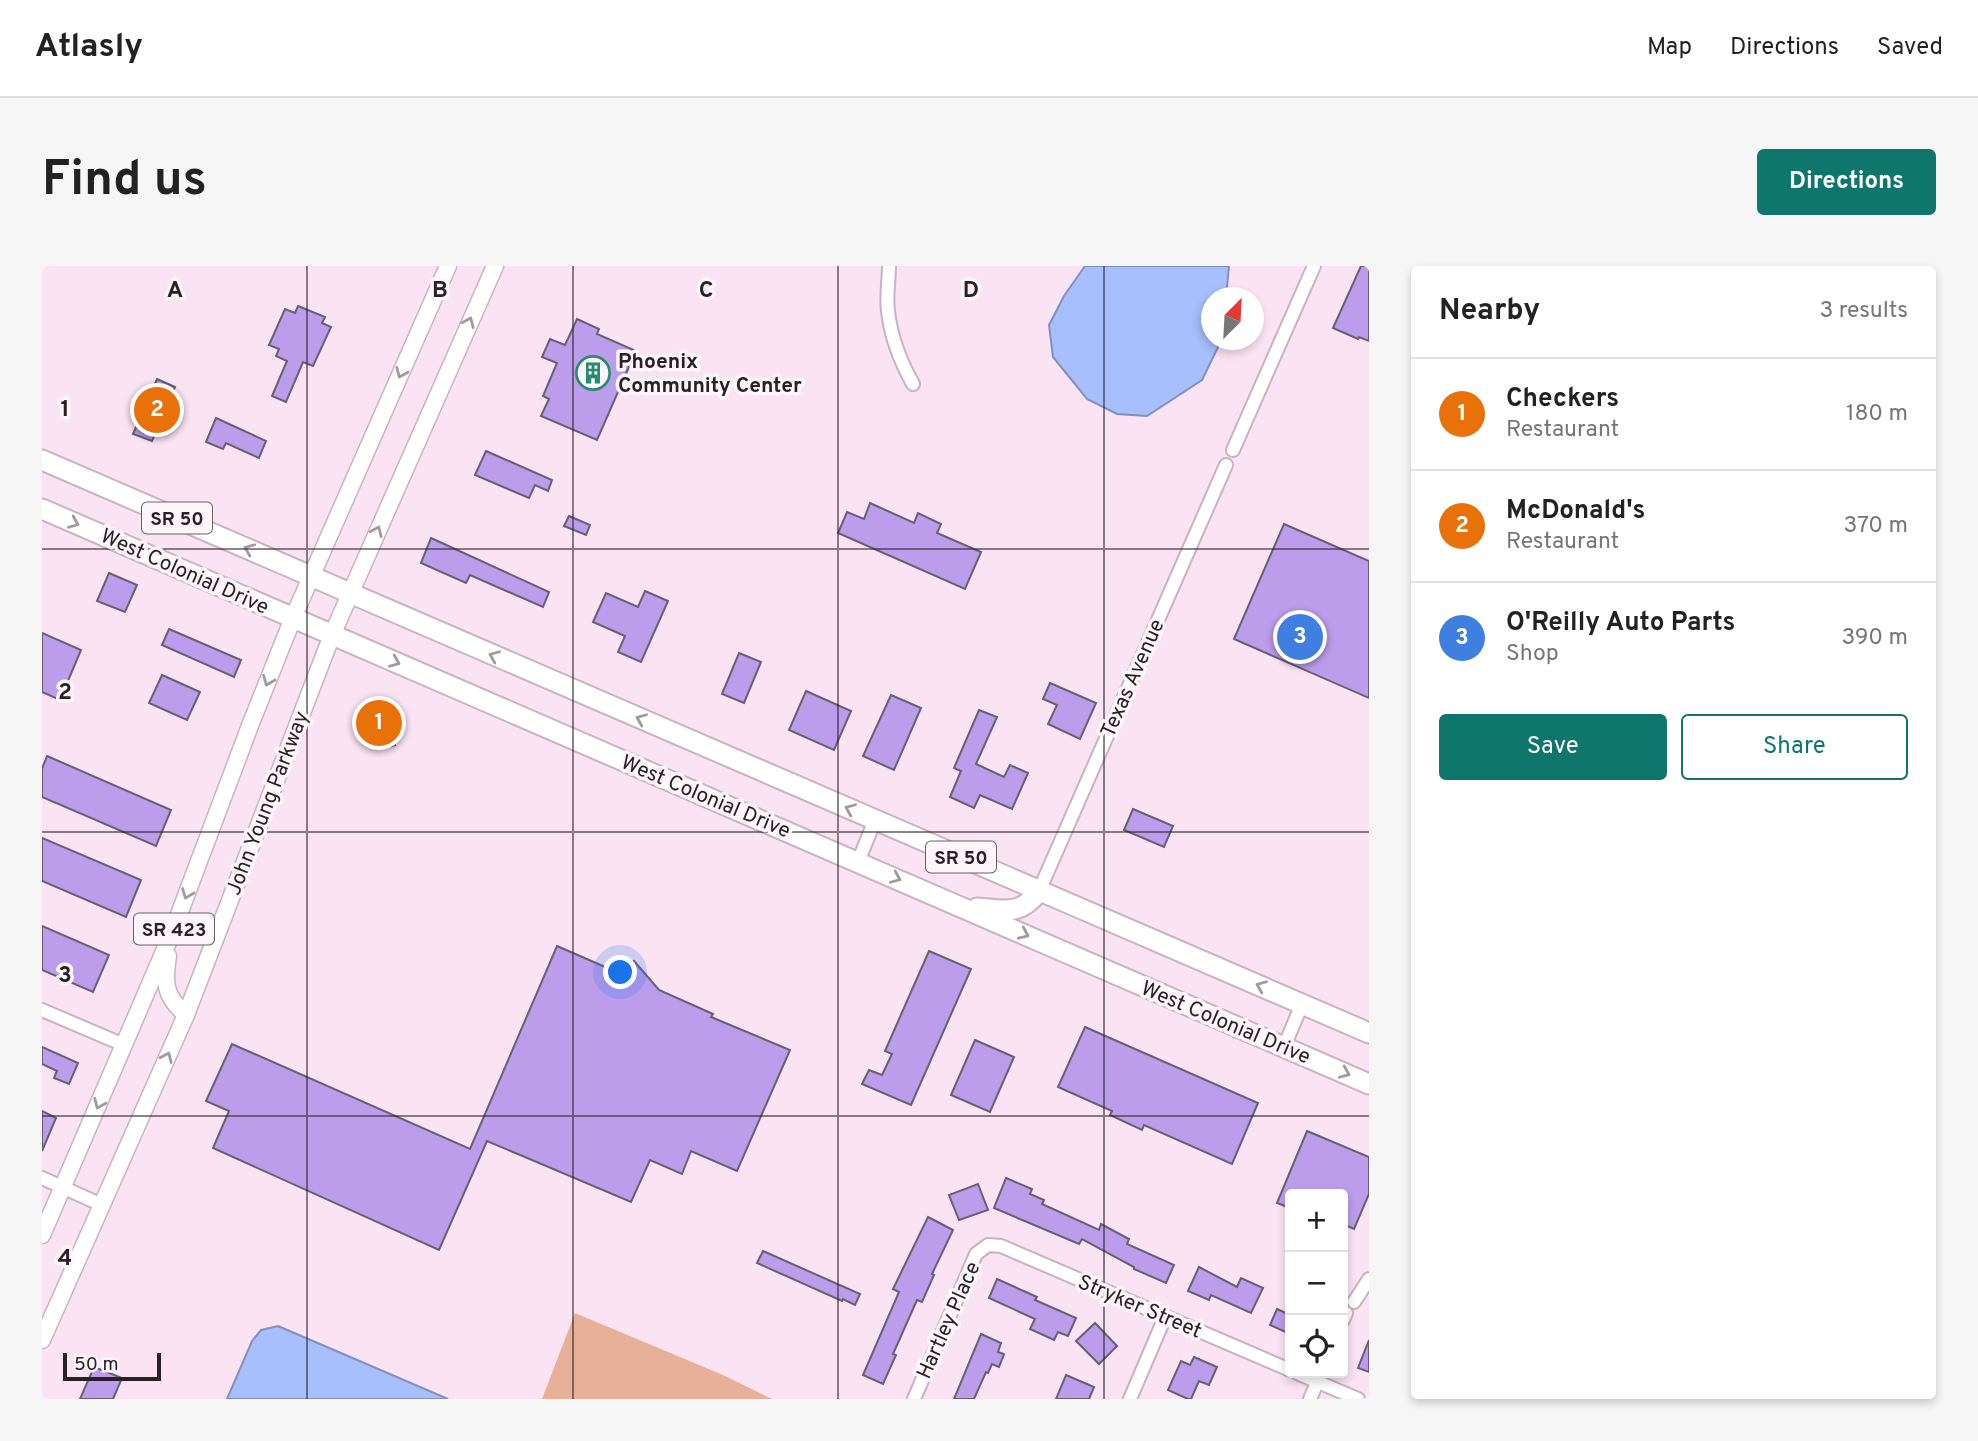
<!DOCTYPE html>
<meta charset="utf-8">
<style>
:root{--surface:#fff;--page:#f6f6f6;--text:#222;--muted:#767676;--line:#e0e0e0;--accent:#0f766e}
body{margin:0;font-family:Overpass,sans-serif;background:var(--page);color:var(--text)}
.controls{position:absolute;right:21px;bottom:21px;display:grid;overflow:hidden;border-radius:7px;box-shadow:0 4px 10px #0003}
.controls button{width:63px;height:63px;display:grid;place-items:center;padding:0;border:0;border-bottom:2px solid var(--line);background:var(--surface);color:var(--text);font:35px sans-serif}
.compass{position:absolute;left:1159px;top:21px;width:63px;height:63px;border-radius:50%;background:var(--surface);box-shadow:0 4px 10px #0003;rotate:24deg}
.scale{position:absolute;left:21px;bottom:18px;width:98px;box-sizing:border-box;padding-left:7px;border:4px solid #292127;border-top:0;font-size:19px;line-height:24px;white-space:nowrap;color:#292127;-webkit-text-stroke:5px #fef5fb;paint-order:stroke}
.you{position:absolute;left:579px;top:707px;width:24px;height:24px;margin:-18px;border:5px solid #fff;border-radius:50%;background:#1a73e8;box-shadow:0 0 0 10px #1a73e833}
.badge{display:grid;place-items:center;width:46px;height:46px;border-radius:50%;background:var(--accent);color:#fff;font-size:23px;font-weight:700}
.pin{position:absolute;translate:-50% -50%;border:4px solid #fff;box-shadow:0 2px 7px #0006}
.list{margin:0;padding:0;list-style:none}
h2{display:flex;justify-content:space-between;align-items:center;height:91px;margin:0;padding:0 28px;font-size:30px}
h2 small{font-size:23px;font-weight:400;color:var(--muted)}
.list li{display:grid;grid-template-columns:46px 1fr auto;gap:21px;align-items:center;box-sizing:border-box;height:112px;padding:0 28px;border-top:2px solid var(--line)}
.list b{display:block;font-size:26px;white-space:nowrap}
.list p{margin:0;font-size:23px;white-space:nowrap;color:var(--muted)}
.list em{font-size:23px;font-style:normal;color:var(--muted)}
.actions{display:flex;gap:14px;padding:21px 28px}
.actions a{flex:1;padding:16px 0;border:2px solid var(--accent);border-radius:7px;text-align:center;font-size:24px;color:var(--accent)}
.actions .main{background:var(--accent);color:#fff}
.icon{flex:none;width:38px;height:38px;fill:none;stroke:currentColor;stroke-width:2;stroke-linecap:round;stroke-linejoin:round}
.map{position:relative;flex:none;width:1327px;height:1133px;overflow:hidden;border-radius:7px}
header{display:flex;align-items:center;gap:42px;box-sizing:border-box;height:98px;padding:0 35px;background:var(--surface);border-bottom:2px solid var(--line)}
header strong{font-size:33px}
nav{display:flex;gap:38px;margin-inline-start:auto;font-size:24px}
.intro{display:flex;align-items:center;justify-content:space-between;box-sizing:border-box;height:168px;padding:0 42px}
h1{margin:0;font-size:49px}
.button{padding:18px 32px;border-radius:7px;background:var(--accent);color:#fff;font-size:24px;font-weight:700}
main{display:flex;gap:42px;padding:0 42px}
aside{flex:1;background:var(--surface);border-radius:7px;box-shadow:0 4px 10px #0003}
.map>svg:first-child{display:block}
</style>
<header>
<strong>Atlasly</strong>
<nav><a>Map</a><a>Directions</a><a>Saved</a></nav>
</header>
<div class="intro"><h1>Find us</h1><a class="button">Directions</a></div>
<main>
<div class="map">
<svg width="1327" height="1133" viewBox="0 0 1327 1133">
<rect width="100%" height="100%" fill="#fae3f3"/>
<polygon fill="#e7b199" points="533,1047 681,1109 730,1133 500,1133"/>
<g fill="#a7bffc" stroke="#8190bc" stroke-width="2">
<polygon points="1043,0 1187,0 1184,31 1170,32 1170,74 1179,74 1179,75 1160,114 1105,150 1075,148 1045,133 1011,91 1007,59 1022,30"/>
<polygon points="236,1060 406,1133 185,1133 210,1075 219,1064"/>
</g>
<g fill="#bc9deb" stroke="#676074" stroke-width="2">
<polygon points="1319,0 1327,0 1327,75 1317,71 1316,73 1291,62"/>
<polygon points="256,40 283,51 280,57 289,61 271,100 261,96 244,136 230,130 245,95 234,90 237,83 227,79 243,43 253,47"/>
<polygon points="535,53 557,63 555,68 594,85 555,174 499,150 507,133 501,130 515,97 500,91 508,73 523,79"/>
<polygon points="115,113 133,121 110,175 91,168"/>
<polygon points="174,152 224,175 217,192 184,177 181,183 164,176"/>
<polygon points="444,185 510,214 506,225 493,219 487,232 433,209"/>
<polygon points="828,237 872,257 876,247 899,258 895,267 939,286 923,323 796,267 805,246 822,253"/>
<polygon points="527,250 548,259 544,269 522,260"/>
<polygon points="1242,258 1327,295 1327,432 1192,373"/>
<polygon points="389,272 507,326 501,341 428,309 424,317 379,297"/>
<polygon points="67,307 95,319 83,346 55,335"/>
<polygon points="603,325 626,335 599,396 576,386 583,370 551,356 564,327 596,341"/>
<polygon points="127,363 199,394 192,411 120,379"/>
<polygon points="0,367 39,384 18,434 0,426"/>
<polygon points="697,387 719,396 702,437 680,428"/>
<polygon points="120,409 158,426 145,454 107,437"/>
<polygon points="1008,417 1054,437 1038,473 1006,458 1015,439 1001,433"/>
<polygon points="764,425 809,445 792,484 747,464"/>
<polygon points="849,429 879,442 852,504 821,490"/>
<polygon points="346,443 351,453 343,456 353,479 343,482 329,450"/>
<polygon points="937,444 955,451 934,498 962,511 968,499 986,507 970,543 938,529 932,542 908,531 919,505 912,502"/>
<polygon points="5,490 129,544 114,580 0,531 0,503"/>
<polygon points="1091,543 1131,560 1122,581 1082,564"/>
<polygon points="0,572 99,614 84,651 0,615"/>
<polygon points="0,660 67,689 51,726 0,704"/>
<polygon points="515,680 577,707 592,695 617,724 671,748 669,751 748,784 695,905 649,885 640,908 608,894 589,936 445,875 397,984 171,882 187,845 164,835 190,778 428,883"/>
<polygon points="887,685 929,703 869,839 820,818 827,804 840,809 850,788 843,785"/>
<polygon points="1043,761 1216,837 1190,898 1102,859 1100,864 1068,849 1070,845 1016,821"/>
<polygon points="933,774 972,791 948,846 909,829"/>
<polygon points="0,781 36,797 27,818 12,812 15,805 0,798"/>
<polygon points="0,845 14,852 0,885"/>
<polygon points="1265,865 1327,891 1327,928 1312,963 1301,958 1301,928 1248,928 1248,942 1235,937"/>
<polygon points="964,912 990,923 988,928 1002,934 1000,938 1057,964 1059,958 1087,973 1085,978 1132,999 1124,1017 1092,1003 1092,1001 1040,973 1037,978 952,942"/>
<polygon points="936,918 946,944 917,954 907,929"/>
<polygon points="886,951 911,964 890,1008 892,1009 880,1036 875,1034 851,1088 854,1089 841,1118 821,1109 857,1026 851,1023"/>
<polygon points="721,985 818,1028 813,1039 801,1033 800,1035 715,997"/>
<polygon points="1157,1001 1195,1021 1199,1012 1221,1022 1209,1047 1169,1029 1167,1034 1146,1025"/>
<polygon points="955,1013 995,1031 993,1034 1034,1052 1026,1070 1016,1066 1012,1074 988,1063 993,1053 947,1032"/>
<polygon points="1235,1043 1248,1049 1248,1068 1228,1059"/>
<polygon points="1053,1057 1075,1080 1057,1098 1034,1075"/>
<polygon points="939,1068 959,1077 956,1086 962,1088 957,1101 950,1098 946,1107 944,1106 932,1133 912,1133"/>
<polygon points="1327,1074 1327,1106 1316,1102"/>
<polygon points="1152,1091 1175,1101 1167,1119 1157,1115 1149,1133 1146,1133 1126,1124 1139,1095 1148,1099"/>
<polygon points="52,1101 80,1112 71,1133 38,1133"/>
<polygon points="1024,1109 1052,1121 1047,1133 1014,1133"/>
</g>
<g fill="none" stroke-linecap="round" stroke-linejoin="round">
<g stroke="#c9b3c3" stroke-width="16">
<g id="minor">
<path d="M847,0C847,14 844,30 846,45C849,72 858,95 871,118"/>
<polyline points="1191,184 1272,0"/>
<polyline points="816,596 833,554"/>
<polyline points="997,625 1184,199"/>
<polyline points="0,744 82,779"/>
<polyline points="1242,781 1260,738"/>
<polyline points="0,912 60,939"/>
<polyline points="1312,1036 1327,1013"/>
<polyline points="1301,1054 1304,1047"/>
<polyline points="1255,1107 1316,1133"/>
<polyline points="872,1133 934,988 946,979 959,980 1248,1104"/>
<polyline points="1088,1133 1123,1051"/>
<polyline points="1268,1133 1279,1107"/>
</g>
</g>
<g stroke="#c9b3c3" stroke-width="19">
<g id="major">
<path d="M126,690C122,716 122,730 144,749"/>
<polyline points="0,969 130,667 209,457 251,352 406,0"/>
<polyline points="0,1074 144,749 290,369 453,0"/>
</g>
</g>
<g stroke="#c9b3c3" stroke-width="23">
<g id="highway">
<polyline points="0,194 1327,767"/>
<polyline points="0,243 1327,818"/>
<path d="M935,642C964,644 978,650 997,625"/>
</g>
</g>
<use href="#minor" stroke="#fff" stroke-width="12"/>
<use href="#major" stroke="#fff" stroke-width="16"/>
<use href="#highway" stroke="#fff" stroke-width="19"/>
</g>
<defs><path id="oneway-chevron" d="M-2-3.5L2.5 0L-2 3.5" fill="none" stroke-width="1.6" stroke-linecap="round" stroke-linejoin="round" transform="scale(1.75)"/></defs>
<g stroke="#9f9b9e">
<use href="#oneway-chevron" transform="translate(427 56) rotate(-66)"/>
<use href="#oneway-chevron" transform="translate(359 107) rotate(114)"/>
<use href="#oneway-chevron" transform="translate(32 257) rotate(23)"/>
<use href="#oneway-chevron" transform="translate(335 265) rotate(-66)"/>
<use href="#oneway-chevron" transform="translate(207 283) rotate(-157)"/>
<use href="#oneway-chevron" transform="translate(452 390) rotate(-157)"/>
<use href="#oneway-chevron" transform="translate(353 396) rotate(23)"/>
<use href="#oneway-chevron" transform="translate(226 415) rotate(112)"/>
<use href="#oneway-chevron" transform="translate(599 453) rotate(-157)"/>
<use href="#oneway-chevron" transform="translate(808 543) rotate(-157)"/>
<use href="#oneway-chevron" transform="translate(854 612) rotate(23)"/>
<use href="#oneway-chevron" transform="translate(145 628) rotate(111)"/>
<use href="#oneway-chevron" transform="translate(982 668) rotate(24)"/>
<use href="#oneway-chevron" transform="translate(1219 720) rotate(-157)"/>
<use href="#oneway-chevron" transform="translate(125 791) rotate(-66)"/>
<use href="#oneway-chevron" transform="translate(1303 807) rotate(23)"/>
<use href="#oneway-chevron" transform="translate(57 838) rotate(113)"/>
</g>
<path fill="none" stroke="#292127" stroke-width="2" stroke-opacity="0.55" d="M265,0V1133M531,0V1133M796,0V1133M1062,0V1133M0,283H1327M0,566H1327M0,850H1327"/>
<defs>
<g id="building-ring" transform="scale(1.75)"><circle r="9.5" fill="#fef5fb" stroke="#268d6a" stroke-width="1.5"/><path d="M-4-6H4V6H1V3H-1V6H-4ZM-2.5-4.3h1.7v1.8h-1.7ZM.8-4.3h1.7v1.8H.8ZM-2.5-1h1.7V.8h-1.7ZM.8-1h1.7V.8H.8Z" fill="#268d6a"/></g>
</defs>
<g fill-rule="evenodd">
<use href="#building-ring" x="551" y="107"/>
</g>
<g text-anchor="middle" stroke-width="7" stroke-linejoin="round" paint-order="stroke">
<g fill="#fef5fb" stroke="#696167" stroke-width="2">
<rect x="100" y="236.5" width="70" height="31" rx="5"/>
<rect x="884" y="575.5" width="70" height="31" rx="5"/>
<rect x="92" y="647.5" width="80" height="31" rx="5"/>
</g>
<g font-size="19" font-weight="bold" fill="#292127">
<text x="135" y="259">SR 50</text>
<text x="919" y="598">SR 50</text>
<text x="132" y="670">SR 423</text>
</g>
<g font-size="21" font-weight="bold" fill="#292127" stroke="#fef5fb" text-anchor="start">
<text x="576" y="102">Phoenix<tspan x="576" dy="24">Community Center</tspan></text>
</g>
<g font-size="21" fill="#292127" stroke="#fef5fb">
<text transform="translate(143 305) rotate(24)" y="7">West Colonial Drive</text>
<text transform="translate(1090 412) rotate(-66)" y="7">Texas Avenue</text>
<text transform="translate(664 530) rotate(23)" y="7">West Colonial Drive</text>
<text transform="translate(225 537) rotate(-69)" y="7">John Young Parkway</text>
<text transform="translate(1184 756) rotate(23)" y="7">West Colonial Drive</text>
<text transform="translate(1098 1040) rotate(23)" y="7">Stryker Street</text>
<text transform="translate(906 1054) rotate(-66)" y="7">Hartley Place</text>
</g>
</g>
<g font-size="23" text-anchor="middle" font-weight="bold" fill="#292127" stroke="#fef5fb" stroke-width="7" stroke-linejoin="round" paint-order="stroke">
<text x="133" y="31">A</text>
<text x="398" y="31">B</text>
<text x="664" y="31">C</text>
<text x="929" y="31">D</text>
<text x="23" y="150">1</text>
<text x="23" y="433">2</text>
<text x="23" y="716">3</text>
<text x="23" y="999">4</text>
</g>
</svg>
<div class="controls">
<button>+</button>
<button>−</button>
<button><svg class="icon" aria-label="locate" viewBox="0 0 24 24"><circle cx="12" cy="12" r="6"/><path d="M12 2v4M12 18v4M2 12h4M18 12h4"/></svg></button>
</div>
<svg class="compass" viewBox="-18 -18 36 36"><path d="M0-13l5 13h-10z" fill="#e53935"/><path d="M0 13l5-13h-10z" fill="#767676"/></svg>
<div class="scale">50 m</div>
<div class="you"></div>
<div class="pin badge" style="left:337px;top:457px;background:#e8710a">1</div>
<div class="pin badge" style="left:115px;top:144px;background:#e8710a">2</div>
<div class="pin badge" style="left:1258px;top:371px;background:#3f7fe0">3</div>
</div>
<aside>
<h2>Nearby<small>3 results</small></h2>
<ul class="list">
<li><span class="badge" style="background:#e8710a">1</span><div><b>Checkers</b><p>Restaurant</p></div><em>180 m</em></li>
<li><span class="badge" style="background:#e8710a">2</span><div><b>McDonald's</b><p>Restaurant</p></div><em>370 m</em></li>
<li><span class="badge" style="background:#3f7fe0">3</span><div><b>O'Reilly Auto Parts</b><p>Shop</p></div><em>390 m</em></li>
</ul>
<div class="actions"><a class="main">Save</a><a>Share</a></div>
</aside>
</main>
